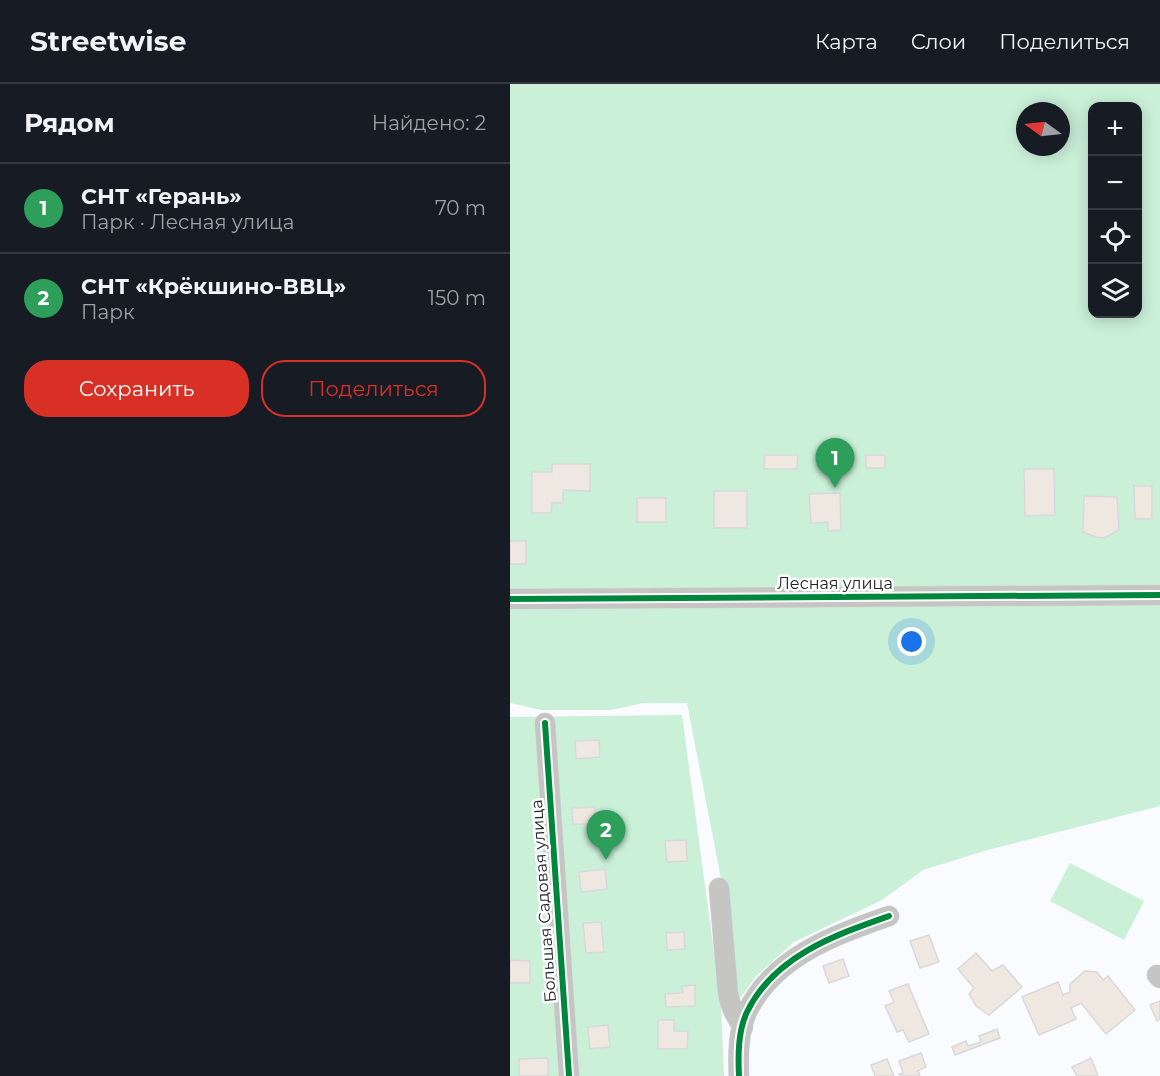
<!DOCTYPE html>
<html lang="ru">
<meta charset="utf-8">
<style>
:root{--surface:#171b24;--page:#20242c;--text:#f1f3f6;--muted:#9ea1a6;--line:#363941;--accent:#d93025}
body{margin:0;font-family:Montserrat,sans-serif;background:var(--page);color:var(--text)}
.controls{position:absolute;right:18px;top:18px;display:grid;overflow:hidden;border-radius:12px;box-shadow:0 3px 15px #0003}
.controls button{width:54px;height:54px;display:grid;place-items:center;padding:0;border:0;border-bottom:2px solid var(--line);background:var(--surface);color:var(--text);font:30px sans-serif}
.compass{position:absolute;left:506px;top:18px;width:54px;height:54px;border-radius:50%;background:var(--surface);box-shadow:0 3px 15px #0003;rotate:285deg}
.you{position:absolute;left:402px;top:558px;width:21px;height:21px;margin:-15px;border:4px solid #fff;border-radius:50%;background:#1a73e8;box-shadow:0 0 0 9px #1a73e833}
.badge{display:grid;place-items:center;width:39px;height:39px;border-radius:50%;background:var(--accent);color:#fff;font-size:20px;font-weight:700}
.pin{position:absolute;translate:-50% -50px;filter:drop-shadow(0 2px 3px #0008)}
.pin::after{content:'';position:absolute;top:32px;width:21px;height:18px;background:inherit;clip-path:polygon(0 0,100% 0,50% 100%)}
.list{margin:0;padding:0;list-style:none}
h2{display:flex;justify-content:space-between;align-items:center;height:78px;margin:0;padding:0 24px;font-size:26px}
h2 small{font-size:20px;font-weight:400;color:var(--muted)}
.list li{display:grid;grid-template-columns:39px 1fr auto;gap:18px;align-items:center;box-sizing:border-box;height:90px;padding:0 24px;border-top:2px solid var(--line)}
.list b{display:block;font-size:22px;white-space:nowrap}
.list p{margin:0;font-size:20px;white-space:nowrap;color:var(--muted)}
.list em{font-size:20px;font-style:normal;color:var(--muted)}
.actions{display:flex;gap:12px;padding:18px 24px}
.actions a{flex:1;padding:14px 0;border:2px solid var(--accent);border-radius:24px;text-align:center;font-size:21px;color:var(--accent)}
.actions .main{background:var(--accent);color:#fff}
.icon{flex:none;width:33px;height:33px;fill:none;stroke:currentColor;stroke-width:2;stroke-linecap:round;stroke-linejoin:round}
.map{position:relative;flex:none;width:650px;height:992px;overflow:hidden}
header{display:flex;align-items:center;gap:36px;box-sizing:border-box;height:84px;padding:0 30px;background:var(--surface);border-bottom:2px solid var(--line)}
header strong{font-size:28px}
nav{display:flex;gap:33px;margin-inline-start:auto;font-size:21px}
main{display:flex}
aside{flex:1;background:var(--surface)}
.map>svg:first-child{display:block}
</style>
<header>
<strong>Streetwise</strong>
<nav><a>Карта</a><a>Слои</a><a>Поделиться</a></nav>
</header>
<main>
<aside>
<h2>Рядом<small>Найдено: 2</small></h2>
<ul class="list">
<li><span class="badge" style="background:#2e9e5b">1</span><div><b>СНТ «Герань»</b><p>Парк · Лесная улица</p></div><em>70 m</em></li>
<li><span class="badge" style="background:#2e9e5b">2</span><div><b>СНТ «Крёкшино-ВВЦ»</b><p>Парк</p></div><em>150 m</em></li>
</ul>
<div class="actions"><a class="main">Сохранить</a><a>Поделиться</a></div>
</aside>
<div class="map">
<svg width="650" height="992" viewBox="0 0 650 992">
<rect width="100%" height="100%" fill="#f9fbfe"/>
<g fill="#caf0d8" fill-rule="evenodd">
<path d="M0,0H650V722L474,767L413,786L372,816L284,858L246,892L226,920L223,857L177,619H134L101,626H32L0,619ZM582,22H628V230H582ZM515,27H551V63H515Z"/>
<polygon points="172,631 211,920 214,992 0,992 0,633"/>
<polygon points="560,779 634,817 614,856 540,817"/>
</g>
<g fill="#eee8e0" stroke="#d9d9da" stroke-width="1.5">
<polygon points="255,371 288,371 287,385 254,385"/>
<rect x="356" y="371" width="19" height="13"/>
<polygon points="42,380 80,380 80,407 53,406 53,419 42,419 41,429 22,429 22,388 42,388"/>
<polygon points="514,385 544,385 545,431 515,432"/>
<polygon points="624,402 642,402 642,435 625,435"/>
<rect x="204" y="407" width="33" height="37"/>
<polygon points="330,409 331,446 318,447 318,438 301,439 299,410"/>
<polygon points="574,412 607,413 609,446 594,454 586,453 573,448"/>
<rect x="127" y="414" width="29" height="24"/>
<rect x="0" y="457" width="16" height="23"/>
<polygon points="89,656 90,673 66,675 65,657"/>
<polygon points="85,723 85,740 63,740 62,724"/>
<polygon points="176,756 177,777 157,778 155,757"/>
<polygon points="95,785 97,805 71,808 69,788"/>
<polygon points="91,838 94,868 76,869 73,839"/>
<polygon points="174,848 175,865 157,866 156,849"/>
<polygon points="419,851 429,878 410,884 400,857"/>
<polygon points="466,869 482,887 493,881 512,903 479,931 466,922 459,910 464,904 448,885"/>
<polygon points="333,875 339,892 319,899 313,882"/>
<polygon points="0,876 20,877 20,899 0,899"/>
<polygon points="575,887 587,888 593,896 598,892 625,926 596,950 571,919 561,924 566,935 529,951 512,913 548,898 553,911 560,908 560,900"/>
<polygon points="398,900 419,950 399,958 393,946 387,948 375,922 384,918 379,907"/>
<polygon points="185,901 185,922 156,923 155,910 173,909 172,902"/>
<polygon points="650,917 650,935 647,937 640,921"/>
<polygon points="148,936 164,936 164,947 178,947 177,965 148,965"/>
<polygon points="98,941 100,963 80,965 78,943"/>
<polygon points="487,945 490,954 445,971 442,963 456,957 458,962 471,958 469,952"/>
<polygon points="411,969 416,983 408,987 410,992 390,992 389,990 393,989 389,977"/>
<polygon points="38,974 38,992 9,992 9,975"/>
<polygon points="581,974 588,992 567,992 562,983"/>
<polygon points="377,975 384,992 365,992 361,981"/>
</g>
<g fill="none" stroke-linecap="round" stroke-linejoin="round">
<g stroke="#d7d8da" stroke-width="21">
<g id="minor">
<polyline points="0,515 650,511"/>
<polyline points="35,639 59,992"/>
<path d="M209,804L218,909C220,922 225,932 233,943"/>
<polyline points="647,891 650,894"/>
<path d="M229,992C228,971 228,947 237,928C264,872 325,851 379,832"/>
</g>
</g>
<use href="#minor" stroke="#c5c5c4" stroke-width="20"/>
<g stroke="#fff" stroke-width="10">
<g id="cycleway">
<polyline points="0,515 650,511"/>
<polyline points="35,639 59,992"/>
<path d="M229,992C228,971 228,947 237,928C264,872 325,851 379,832"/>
</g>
</g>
<use href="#cycleway" stroke="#00873e" stroke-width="6"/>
</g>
<g text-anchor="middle" stroke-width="5" stroke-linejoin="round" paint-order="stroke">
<g font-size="16" fill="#212324" stroke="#fff">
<text x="325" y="505">Лесная улица</text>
<text transform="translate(33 817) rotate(-94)" y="6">Большая Садовая улица</text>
</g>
</g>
</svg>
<div class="controls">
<button>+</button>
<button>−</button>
<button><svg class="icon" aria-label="locate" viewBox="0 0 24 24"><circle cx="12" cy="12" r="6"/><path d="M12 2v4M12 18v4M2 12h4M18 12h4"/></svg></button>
<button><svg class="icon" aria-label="layers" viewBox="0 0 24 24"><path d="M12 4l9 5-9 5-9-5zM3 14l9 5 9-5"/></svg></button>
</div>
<svg class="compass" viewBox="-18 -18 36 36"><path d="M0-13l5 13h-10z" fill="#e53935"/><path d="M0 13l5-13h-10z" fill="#9ea1a6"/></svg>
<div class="you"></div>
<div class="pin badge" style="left:325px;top:404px;background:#2e9e5b">1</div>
<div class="pin badge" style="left:96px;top:776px;background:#2e9e5b">2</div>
</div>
</main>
